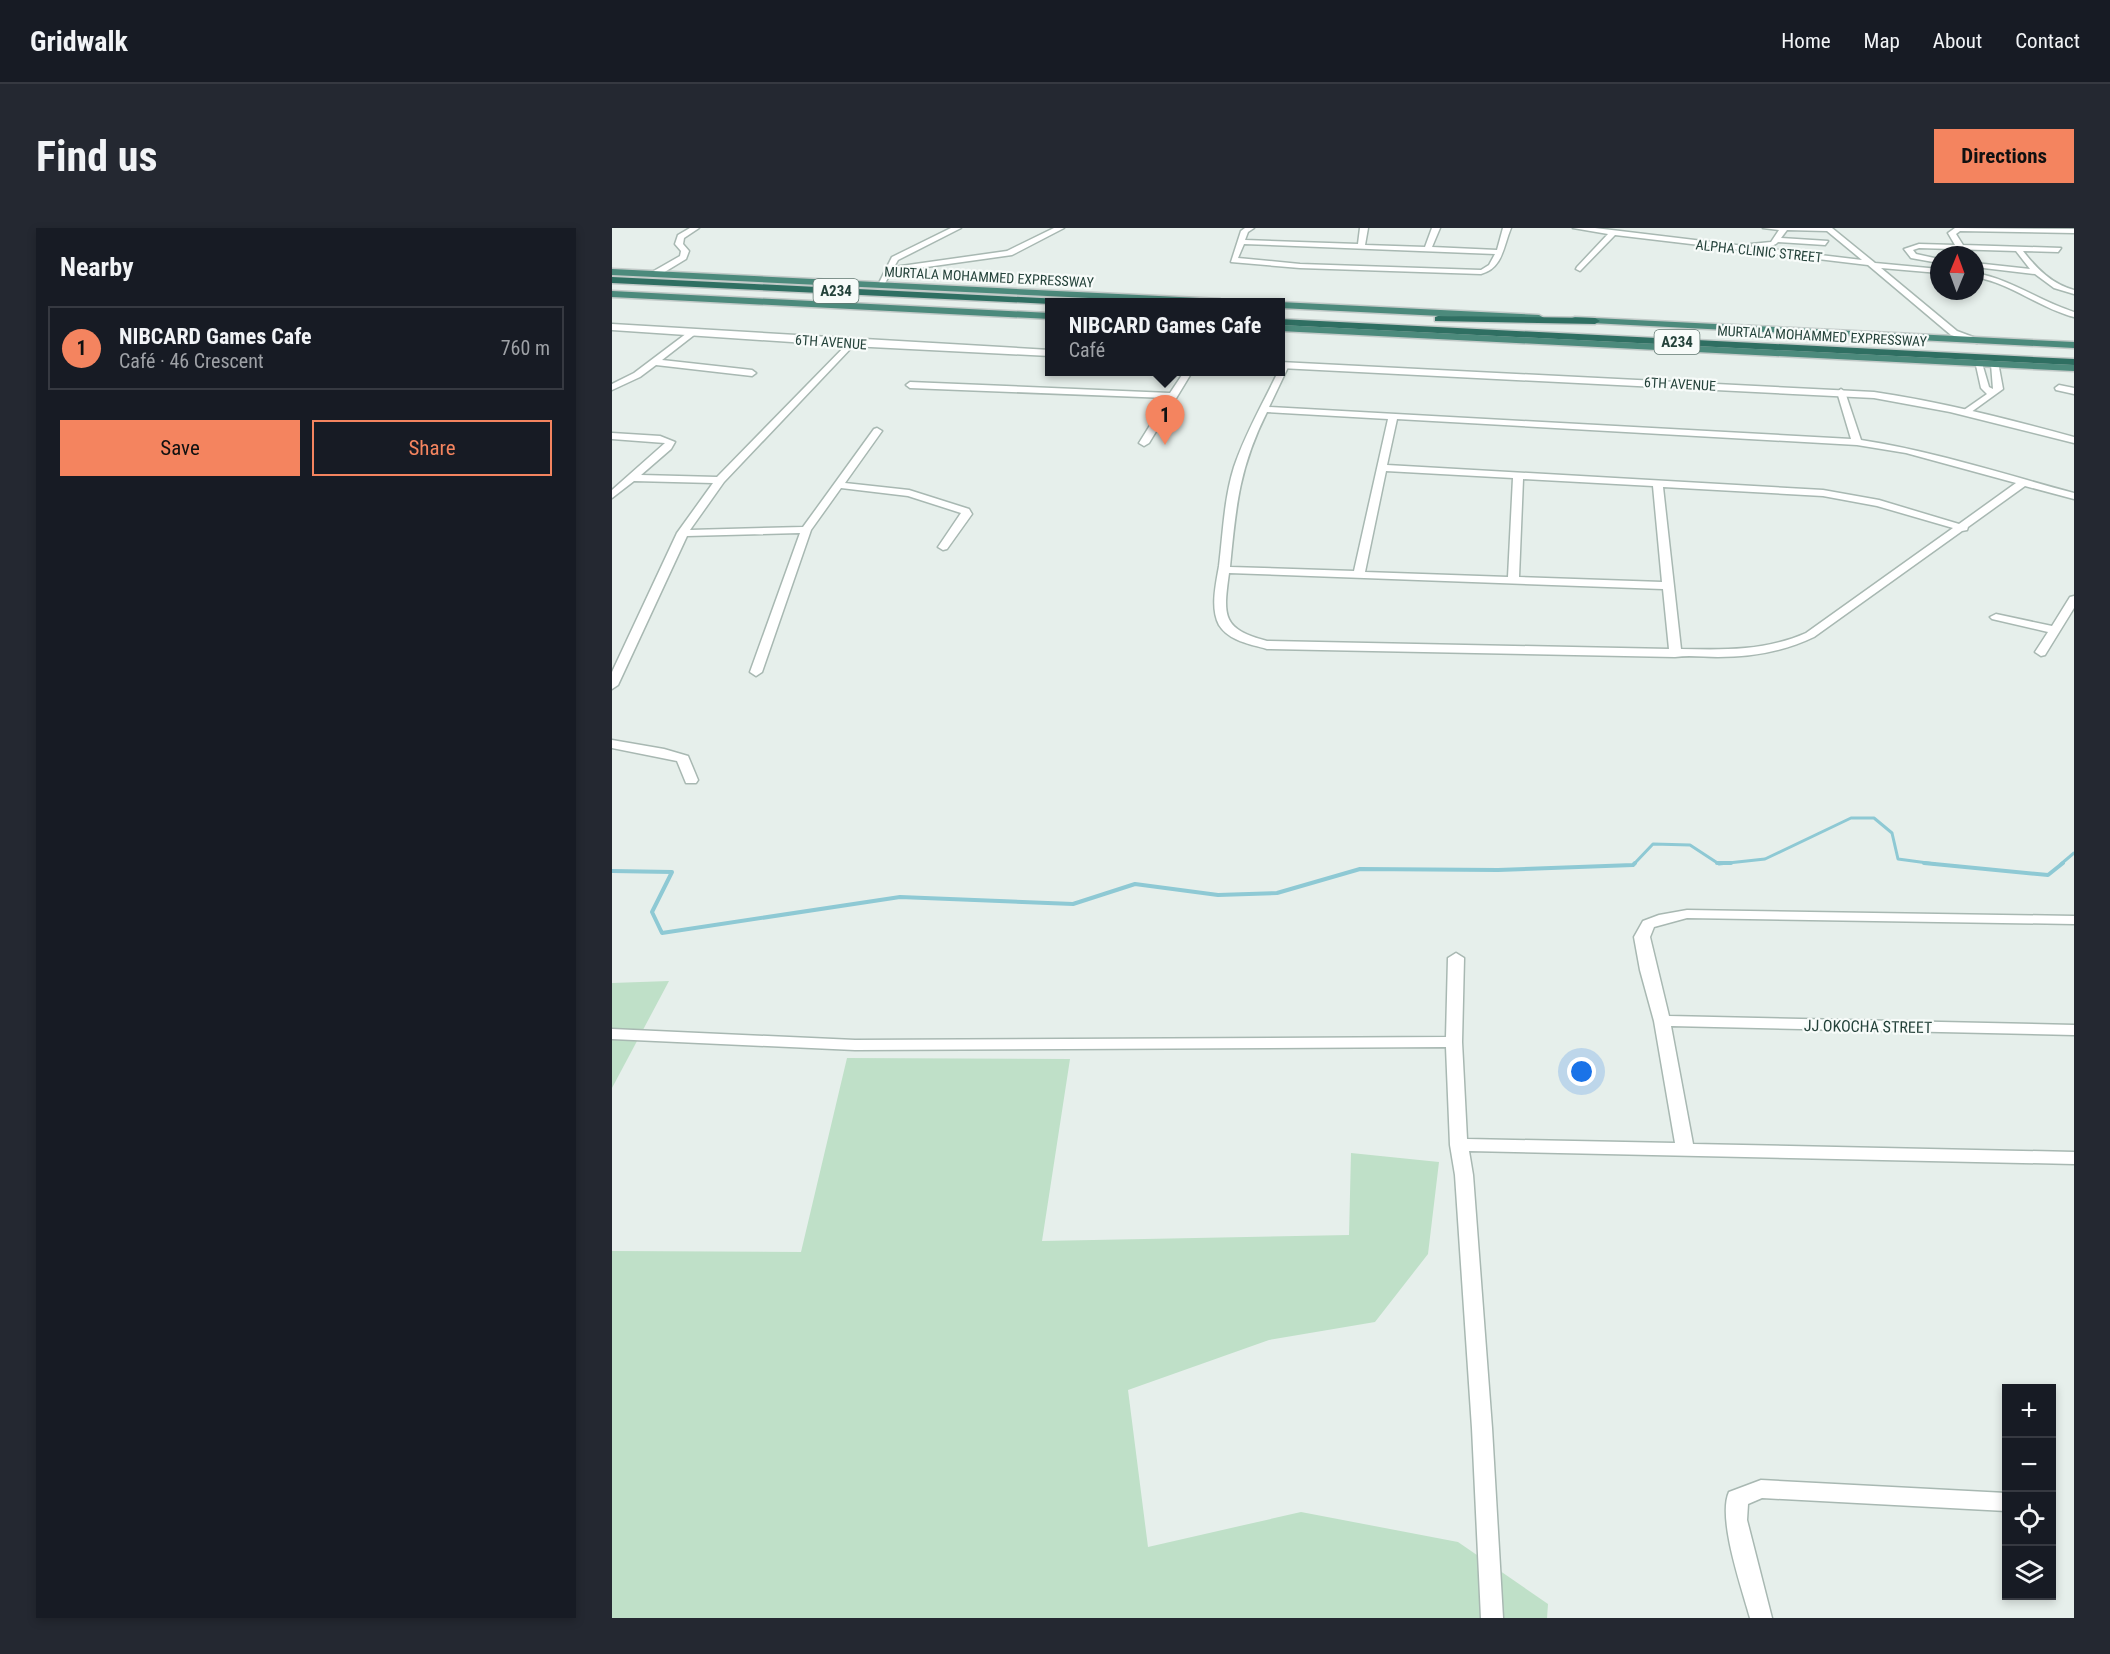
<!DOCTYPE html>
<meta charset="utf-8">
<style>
:root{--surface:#171b24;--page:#242831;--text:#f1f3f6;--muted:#9ea1a6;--line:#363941;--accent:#f4845f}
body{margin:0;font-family:"Roboto Condensed",sans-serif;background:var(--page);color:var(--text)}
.controls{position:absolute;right:18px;bottom:18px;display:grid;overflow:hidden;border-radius:0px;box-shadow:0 3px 9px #0003}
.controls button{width:54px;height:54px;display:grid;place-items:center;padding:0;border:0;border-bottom:2px solid var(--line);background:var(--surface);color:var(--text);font:30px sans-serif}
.compass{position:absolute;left:1318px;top:18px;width:54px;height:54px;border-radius:50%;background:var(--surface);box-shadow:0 3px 9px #0003;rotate:1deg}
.you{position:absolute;left:970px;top:844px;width:21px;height:21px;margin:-15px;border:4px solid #fff;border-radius:50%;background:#1a73e8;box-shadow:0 0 0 9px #1a73e833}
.badge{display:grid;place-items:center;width:39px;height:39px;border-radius:50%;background:var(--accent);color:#111;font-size:20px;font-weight:700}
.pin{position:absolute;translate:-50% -50px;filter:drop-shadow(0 2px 3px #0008)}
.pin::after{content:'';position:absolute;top:32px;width:21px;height:18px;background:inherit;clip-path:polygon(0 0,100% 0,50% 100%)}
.popup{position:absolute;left:433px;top:70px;width:240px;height:78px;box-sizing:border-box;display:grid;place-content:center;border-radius:0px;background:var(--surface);filter:drop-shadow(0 2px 4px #0005);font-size:20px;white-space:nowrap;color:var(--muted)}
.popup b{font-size:22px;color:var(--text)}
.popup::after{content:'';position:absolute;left:50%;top:100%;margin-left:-12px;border:12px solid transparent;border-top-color:var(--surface)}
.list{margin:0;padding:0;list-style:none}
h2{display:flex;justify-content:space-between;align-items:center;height:78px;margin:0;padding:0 24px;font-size:26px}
h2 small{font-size:20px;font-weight:400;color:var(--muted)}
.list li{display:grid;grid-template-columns:39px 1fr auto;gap:18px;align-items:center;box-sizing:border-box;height:84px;margin:0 12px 12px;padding:0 12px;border:2px solid var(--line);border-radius:0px}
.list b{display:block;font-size:22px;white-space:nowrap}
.list p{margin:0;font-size:20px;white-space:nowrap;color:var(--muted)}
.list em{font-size:20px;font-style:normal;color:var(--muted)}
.actions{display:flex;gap:12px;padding:18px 24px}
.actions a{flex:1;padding:14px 0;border:2px solid var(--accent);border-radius:0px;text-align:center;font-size:21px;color:var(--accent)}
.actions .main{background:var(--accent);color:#111}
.icon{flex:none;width:33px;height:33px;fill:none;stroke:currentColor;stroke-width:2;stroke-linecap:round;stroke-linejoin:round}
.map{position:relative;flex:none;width:1462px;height:1390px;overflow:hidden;border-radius:0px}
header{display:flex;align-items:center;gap:36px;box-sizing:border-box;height:84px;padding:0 30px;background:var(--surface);border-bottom:2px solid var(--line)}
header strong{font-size:28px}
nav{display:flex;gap:33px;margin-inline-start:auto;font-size:21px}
.intro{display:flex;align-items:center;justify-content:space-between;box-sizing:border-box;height:144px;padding:0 36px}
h1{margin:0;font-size:42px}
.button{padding:15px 27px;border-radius:0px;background:var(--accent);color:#111;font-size:21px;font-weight:700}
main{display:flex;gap:36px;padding:0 36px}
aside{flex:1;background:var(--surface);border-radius:0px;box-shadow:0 3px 9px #0003}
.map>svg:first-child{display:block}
</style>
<header>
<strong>Gridwalk</strong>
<nav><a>Home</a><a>Map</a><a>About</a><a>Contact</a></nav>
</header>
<div class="intro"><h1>Find us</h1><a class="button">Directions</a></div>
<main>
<aside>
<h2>Nearby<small></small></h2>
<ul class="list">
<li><span class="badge">1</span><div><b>NIBCARD Games Cafe</b><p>Café · 46 Crescent</p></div><em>760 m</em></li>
</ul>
<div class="actions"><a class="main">Save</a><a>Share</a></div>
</aside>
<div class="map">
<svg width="1462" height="1390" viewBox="0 0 1462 1390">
<rect width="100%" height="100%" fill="#e6efeb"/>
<g fill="#bfe0c8">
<polygon points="57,753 0,860 0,755"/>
<polygon points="235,830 458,831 430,1013 737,1007 739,925 827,934 816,1026 763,1094 657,1112 516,1162 536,1319 689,1284 846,1314 936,1376 935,1390 0,1390 0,1023 189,1024"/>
</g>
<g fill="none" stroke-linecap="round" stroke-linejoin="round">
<g stroke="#8ec9d4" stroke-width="3">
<polyline points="1022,636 1041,616 1078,617 1107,636 1153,631 1239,590 1262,590 1280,605 1286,631 1323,636"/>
<polyline points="1449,636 1462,625"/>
</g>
<g stroke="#8ec9d4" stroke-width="4">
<polyline points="1105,635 1119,635"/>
<polyline points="1312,635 1436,647 1451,635"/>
<polyline points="0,643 60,644 40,684 50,705 288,669 461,676 523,656 606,667 665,665 748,641 886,642 1021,637 1023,635"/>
</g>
<g stroke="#a8b8b2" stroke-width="3">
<g id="minor">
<polygon points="78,0 87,0 72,10 71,16 77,23 74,31 46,48 40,48 40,44 68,28 69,23 63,16 66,7"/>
<polygon points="339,0 349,0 286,32 282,39 395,23 442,0 452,0 400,27 279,44 271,59 265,59 280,29"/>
<path d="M633,0H642L636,4L633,12L746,16L748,0H756L753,17L813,19L820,0H828L820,19L885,22L891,0H899C891,19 891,40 869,46L688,40L619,34L629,3ZM632,16L883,26L877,37L869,42L688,36L626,30Z"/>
<path d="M961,0H983L1250,32L1215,3L1175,2L1169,10L1216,13L1213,17L1166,14C1161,20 1145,20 1139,16L1159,14L1167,2L1151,0H1220L1263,35L1327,41V45L1269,40L1345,103L1369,112L1365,115L1339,107L1256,37L1003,7L968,43L964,41L965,39L996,6Z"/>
<path d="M1343,0L1462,1V5L1348,3L1344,6L1351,17L1449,20L1446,24L1411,23C1425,41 1440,56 1462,62V66L1442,60L1423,46L1363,39V35L1418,41L1404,23L1307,20L1301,22L1304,26L1327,31V35L1299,30L1292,21L1307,16L1343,17L1336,5Z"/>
<path d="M1363,45C1399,51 1427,73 1462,84V89C1427,80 1399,55 1363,49Z"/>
<polygon points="79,102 86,104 50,132 140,142 144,145 140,148 44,137 28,149 0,162 0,156 22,145"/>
<polygon points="239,112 243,115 242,117 112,254 78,302 191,299 262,201 265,200 270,203 233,255 297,262 357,281 360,286 335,321 331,322 326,319 349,285 296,268 229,260 199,302 150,444 144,448 138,444 188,305 75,308 6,457 0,461 0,444 65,305 101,255 22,253 0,270 0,262 53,215 0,211 0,205 48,208 63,214 59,221 29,247 105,249"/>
<polygon points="1363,133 1370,135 1377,159 1381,161 1379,136 1386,134 1391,161 1355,187 1352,186 1352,182 1375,166 1369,160"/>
<path d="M670,135L677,137L657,179L1239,211L1225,164L1229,161L1233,164L1249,212C1321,223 1391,246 1462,265V271L1413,258L1356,299L1355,302L1350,303L1202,409C1171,424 1139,429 1106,429C1092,429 1077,427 1063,429L655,421C638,416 617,413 607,397C598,380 604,356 607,338C611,305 612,271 622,239C633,206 651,175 666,144H668ZM655,184L776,191L742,343L618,339C624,278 627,240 655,184ZM785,191L1245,217L1294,225L1404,255L1347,296L1267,272L1211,262L775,237ZM774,243L901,250L896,349L753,344ZM911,251L1041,258L1050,354L907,349ZM1051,259L1211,268L1265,278L1341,300L1194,405C1153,423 1112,422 1069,421ZM617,345L1051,361L1057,421L655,413C610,401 611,389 617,345Z"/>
<polygon points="572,144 580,144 537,215 532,218 527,215 555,170 298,160 294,157 298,154 558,165"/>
<polygon points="1447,157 1462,160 1462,166 1444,162 1443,160"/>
<polygon points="1462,368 1462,380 1433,427 1429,428 1423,424 1436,404 1380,391 1378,389 1384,386 1440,398 1458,369"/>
<polygon points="0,512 52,521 76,528 86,552 84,555 74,555 65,533 0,520"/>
<polygon points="1075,682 1462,688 1462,696 1075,690 1042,699 1038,709 1057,788 1462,797 1462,807 1059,798 1081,916 1462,924 1462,936 857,923 861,947 880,1200 891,1390 869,1390 860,1200 843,947 838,917 834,819 243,822 0,811 0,801 243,812 834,809 836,730 844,725 852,730 850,814 855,911 1063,915 1042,793 1028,742 1022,709 1031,693 1047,687"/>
<path d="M1149,1252L1394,1265V1283L1150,1270L1136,1276L1135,1292L1160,1390H1138C1130,1361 1105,1290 1117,1264Z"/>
</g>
</g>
<g stroke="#a8b8b2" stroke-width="3">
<g id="tertiary">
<polygon points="0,96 438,122 438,128 239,118 0,102"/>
<path d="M668,134L1262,164C1330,174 1396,191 1462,209V215L1338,184L1262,170L668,140Z"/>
</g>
</g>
<g stroke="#c2cac8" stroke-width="3">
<g id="trunk">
<polygon points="0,41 608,71 613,74 561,74 0,47"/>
<polygon points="0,63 438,85 438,91 0,69"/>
<polygon points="667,74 668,74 927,87 932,90 927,93 668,80 668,74"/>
<polygon points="963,89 1462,114 1462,120 960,94 960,90"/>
<polygon points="668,97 1462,137 1462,143 668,103"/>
</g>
</g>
<g stroke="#c2cac8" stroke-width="3">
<g id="motorway">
<polygon points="0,49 449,71 454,74 438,76 0,55"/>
<polygon points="826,88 983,90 988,93 983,96 823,93 823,89"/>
<polygon points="668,91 1462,131 1462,137 668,97"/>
</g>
</g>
<use href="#minor" fill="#fff" fill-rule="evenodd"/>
<use href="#tertiary" fill="#fff" fill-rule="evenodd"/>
<use href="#trunk" fill="#4c8a7c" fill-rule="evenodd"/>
<use href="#motorway" fill="#2f6f62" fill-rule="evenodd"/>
</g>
<g text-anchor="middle" stroke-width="4.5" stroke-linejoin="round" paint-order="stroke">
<g font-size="14" fill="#24423a" stroke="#f7fbf9">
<text transform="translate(1147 23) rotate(6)" y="5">ALPHA CLINIC STREET</text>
<text transform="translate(377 49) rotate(3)" y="5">MURTALA MOHAMMED EXPRESSWAY</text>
<text transform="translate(1210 108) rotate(3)" y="5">MURTALA MOHAMMED EXPRESSWAY</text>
<text transform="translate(219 114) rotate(4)" y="5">6TH AVENUE</text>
<text transform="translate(1068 156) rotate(3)" y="5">6TH AVENUE</text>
</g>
<g fill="#f7fbf9" stroke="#637a73" stroke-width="1.5">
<rect x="201.5" y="51" width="45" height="24" rx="4.5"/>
<rect x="1042.5" y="102" width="45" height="24" rx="4.5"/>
</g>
<g font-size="15" font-weight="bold" fill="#24423a">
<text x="224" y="68">A234</text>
<text x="1065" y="119">A234</text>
</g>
<g font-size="16" fill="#24423a" stroke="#f7fbf9">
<text transform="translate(1256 798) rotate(1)" y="6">JJ OKOCHA STREET</text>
</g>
</g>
</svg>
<div class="controls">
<button>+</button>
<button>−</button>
<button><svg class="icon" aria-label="locate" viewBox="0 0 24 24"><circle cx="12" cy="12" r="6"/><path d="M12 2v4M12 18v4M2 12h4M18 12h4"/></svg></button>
<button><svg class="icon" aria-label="layers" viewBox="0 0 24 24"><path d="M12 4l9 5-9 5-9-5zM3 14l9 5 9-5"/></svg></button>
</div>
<svg class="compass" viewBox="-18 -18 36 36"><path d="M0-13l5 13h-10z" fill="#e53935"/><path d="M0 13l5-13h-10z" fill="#9ea1a6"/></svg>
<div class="you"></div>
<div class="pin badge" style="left:553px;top:217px">1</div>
<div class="popup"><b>NIBCARD Games Cafe</b>Café</div>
</div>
</main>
